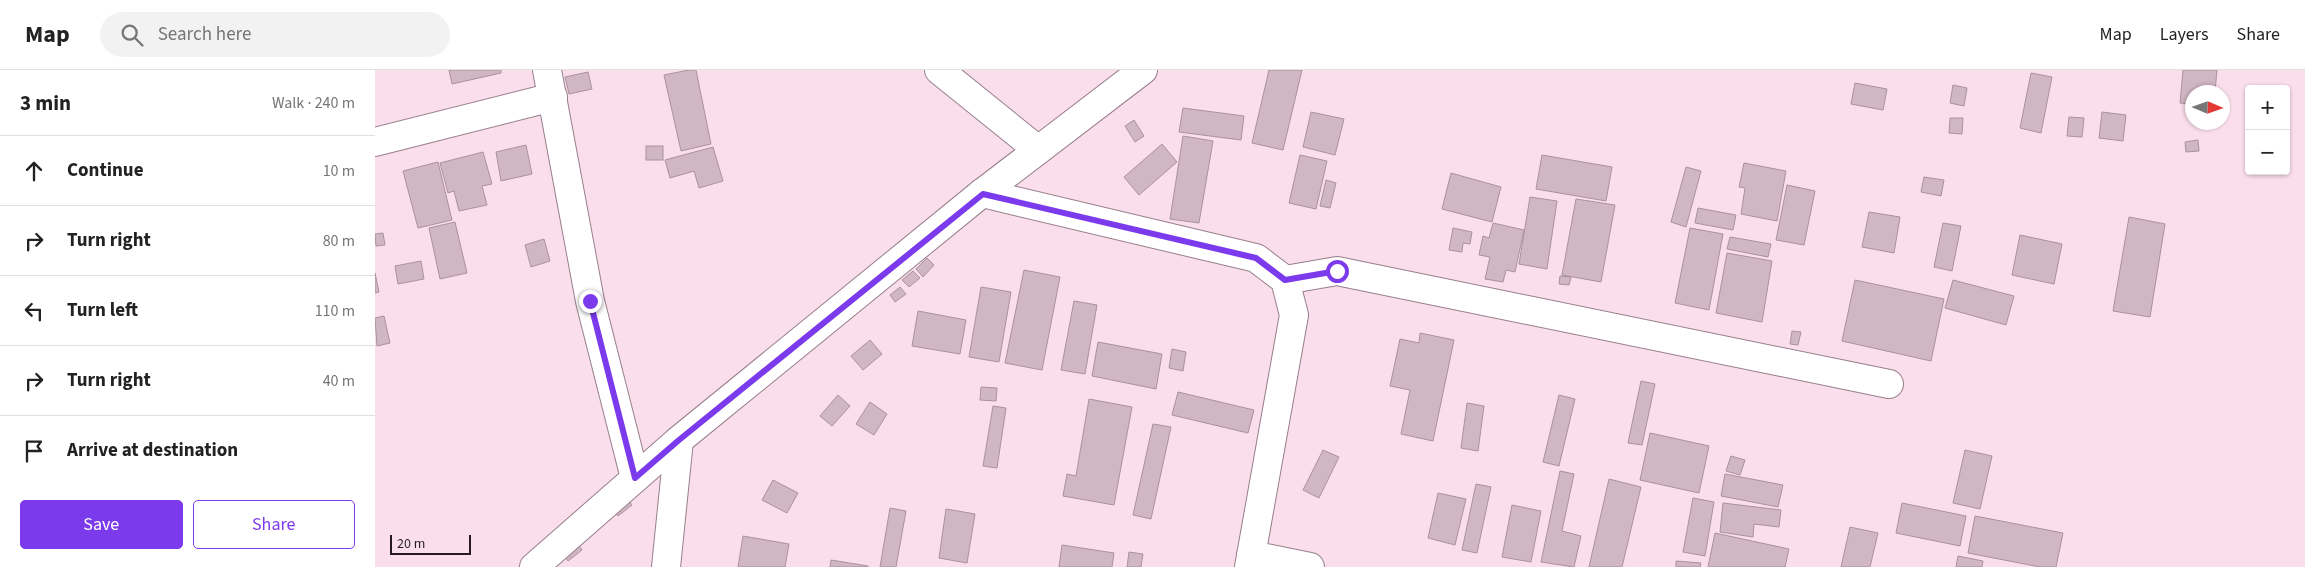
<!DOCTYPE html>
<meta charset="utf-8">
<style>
:root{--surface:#fff;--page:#f2f2f2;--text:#222;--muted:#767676;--line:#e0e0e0;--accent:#7c3aed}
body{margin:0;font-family:"Source Sans 3",sans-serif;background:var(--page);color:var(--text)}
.controls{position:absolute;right:15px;top:15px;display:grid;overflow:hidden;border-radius:5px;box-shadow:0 1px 4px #0004}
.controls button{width:45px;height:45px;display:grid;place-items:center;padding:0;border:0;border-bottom:1px solid var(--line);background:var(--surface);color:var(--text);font:25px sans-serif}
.compass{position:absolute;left:1810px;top:15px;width:45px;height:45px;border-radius:50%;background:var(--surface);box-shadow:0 1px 4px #0004;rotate:92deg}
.scale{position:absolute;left:15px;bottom:12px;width:81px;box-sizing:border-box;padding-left:5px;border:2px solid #241a1f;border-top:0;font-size:14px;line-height:18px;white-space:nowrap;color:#241a1f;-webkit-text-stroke:4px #fadeeb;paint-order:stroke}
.stop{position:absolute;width:15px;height:15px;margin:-11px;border:4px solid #7c3aed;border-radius:50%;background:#fff}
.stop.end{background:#7c3aed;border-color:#fff;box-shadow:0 1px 5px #0008}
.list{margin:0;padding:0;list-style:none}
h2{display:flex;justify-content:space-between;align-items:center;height:65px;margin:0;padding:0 20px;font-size:21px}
h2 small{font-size:16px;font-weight:400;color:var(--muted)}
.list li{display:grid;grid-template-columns:32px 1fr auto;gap:15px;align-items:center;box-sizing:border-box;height:70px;padding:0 20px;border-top:1px solid var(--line)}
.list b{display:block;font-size:19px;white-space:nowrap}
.list em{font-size:16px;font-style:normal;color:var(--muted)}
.actions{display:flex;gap:10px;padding:15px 20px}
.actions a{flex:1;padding:11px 0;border:1px solid var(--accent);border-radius:5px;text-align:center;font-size:18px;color:var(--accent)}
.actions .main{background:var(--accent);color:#fff}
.icon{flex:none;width:28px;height:28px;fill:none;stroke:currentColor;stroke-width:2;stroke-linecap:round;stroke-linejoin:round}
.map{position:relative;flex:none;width:1930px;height:497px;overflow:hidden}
header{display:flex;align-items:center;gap:30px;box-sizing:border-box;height:70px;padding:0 25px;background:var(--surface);border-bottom:1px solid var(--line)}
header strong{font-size:24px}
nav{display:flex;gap:28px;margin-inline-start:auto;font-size:18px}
.search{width:350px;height:45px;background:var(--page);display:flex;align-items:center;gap:12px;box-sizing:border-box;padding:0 18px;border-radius:28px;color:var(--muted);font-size:19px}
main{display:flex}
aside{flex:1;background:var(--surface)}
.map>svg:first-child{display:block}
</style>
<header>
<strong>Map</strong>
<div class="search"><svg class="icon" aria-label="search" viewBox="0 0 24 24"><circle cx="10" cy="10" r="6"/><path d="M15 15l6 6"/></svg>Search here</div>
<nav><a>Map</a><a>Layers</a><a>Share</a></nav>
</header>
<main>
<aside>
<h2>3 min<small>Walk · 240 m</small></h2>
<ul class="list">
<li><svg class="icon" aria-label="ahead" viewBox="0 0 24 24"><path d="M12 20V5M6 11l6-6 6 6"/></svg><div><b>Continue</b></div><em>10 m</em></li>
<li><svg class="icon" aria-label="right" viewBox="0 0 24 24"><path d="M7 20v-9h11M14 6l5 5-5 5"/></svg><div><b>Turn right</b></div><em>80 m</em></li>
<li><svg class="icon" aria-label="left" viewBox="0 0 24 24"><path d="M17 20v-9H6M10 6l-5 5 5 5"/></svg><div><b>Turn left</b></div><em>110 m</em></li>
<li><svg class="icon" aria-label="right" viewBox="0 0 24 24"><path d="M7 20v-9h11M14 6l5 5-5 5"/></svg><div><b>Turn right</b></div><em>40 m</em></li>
<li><svg class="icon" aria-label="arrive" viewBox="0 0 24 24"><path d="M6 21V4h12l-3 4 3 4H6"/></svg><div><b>Arrive at destination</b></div></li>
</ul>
<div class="actions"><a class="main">Save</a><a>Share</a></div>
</aside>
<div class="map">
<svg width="1930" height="497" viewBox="0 0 1930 497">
<rect width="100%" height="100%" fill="#fadeeb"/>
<g fill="#d1b6c3" stroke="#ab919d">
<polygon points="74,0 126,0 126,3 77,14"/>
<polygon points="314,0 321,0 336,74 306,81 289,5"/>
<polygon points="894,0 927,0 908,80 877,73"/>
<polygon points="1808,0 1842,0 1840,22 1818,22 1818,34 1805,33"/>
<polygon points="213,2 217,19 194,24 190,7"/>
<polygon points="1656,3 1677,7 1666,63 1645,58"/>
<polygon points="1480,13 1512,19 1508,40 1476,34"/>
<polygon points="1578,15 1592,18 1589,36 1575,33"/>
<polygon points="808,38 869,46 866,70 804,62"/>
<polygon points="936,42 969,49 960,85 928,77"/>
<polygon points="1727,42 1751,45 1748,71 1724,68"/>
<polygon points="1694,47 1709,48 1707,67 1692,66"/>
<polygon points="1575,48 1588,48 1587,64 1574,63"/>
<polygon points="759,50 769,66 760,72 750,56"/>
<polygon points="808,66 838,71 824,153 795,149"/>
<polygon points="1823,70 1824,81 1811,82 1810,72"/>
<polygon points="787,74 802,92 764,125 749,107"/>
<polygon points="151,75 157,104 126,111 121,82"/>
<rect x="271" y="76" width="17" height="14"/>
<polygon points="338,77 348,111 324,118 319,101 295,108 290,90"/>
<polygon points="108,82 117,114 107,116 112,135 84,141 79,121 73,123 65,93"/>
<polygon points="925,85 952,91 941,139 914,133"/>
<polygon points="1167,85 1237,97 1231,131 1161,119"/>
<polygon points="63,92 77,150 43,158 28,101"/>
<polygon points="1369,93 1411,101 1402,151 1366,144 1370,118 1364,117"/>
<polygon points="1311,97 1326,101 1311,157 1296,152"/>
<polygon points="1076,103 1126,117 1117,152 1067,139"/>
<polygon points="1549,107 1569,110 1566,126 1546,122"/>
<polygon points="951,110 961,113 955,138 945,136"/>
<polygon points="1412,115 1440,121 1429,175 1401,170"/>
<polygon points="1155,127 1182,131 1172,199 1144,194"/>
<polygon points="1201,129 1240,135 1226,212 1187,205"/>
<polygon points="1323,138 1361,145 1358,160 1320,153"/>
<polygon points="1494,142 1525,147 1519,183 1487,177"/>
<polygon points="1754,147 1790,154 1775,247 1738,241"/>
<polygon points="80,152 92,203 65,209 54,158"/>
<polygon points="1118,153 1149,160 1140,202 1131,200 1128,212 1110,209 1115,187 1104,185 1108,166 1114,168"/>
<polygon points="1568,153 1586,156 1577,201 1559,197"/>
<polygon points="1078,158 1097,162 1095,174 1088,173 1087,182 1074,180"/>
<polygon points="1315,158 1348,164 1334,240 1300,233"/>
<polygon points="8,163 10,175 1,176 0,164"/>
<polygon points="1645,165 1687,174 1679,214 1637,205"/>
<polygon points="1355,167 1396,174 1393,187 1352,179"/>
<polygon points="169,169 175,191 156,197 150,175"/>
<polygon points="1352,183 1397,191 1387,252 1341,243"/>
<polygon points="552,188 559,195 548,207 541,199"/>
<polygon points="46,191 49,209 23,214 20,196"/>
<polygon points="649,200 685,207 667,300 630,293"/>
<polygon points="538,201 545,208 534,217 527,210"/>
<polygon points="0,203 4,222 0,223"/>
<polygon points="1185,206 1196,207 1194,215 1184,214"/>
<polygon points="1480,210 1569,229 1556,291 1467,271"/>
<polygon points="1578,210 1639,226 1631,255 1570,238"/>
<polygon points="525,217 531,224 520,232 515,225"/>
<polygon points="606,217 636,222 624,292 594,287"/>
<polygon points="699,231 722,235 710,304 686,300"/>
<polygon points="543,241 591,250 585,284 537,276"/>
<polygon points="9,246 15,273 2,276 0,248"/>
<polygon points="1417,261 1426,262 1423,275 1415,274"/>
<polygon points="1045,263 1079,270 1058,371 1026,364 1035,320 1015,316 1025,269 1044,273"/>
<polygon points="495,270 507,284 488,300 476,286"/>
<polygon points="723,272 787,284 781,319 717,306"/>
<polygon points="797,279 811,282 808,301 794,298"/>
<polygon points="1266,311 1280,314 1267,375 1253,373"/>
<polygon points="606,317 622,318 621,331 605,330"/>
<polygon points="803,322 879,340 873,363 797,345"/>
<polygon points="463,325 475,336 457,356 445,346"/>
<polygon points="1184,325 1200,329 1184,396 1168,392"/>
<polygon points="714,329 757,337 739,435 688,426 692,404 701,406"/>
<polygon points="495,332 512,344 499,365 481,354"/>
<polygon points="1092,333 1109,336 1103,381 1086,378"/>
<polygon points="618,336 631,338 622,398 608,396"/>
<polygon points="778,354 796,357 776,449 758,445"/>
<polygon points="1275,363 1334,376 1324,423 1265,410"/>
<polygon points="948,380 964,387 944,428 928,420"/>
<polygon points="1590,380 1617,386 1605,439 1578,433"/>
<polygon points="1356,386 1370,390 1365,405 1351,401"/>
<polygon points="1185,401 1199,404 1187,461 1206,466 1199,497 1166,492"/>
<polygon points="1350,404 1408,415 1403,437 1346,426"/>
<polygon points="1234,409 1266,417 1247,497 1214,497"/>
<polygon points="398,410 423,423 412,443 387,430"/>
<polygon points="1101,414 1116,417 1102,483 1087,480"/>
<polygon points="248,423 257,435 243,446 234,434"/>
<polygon points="1063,423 1091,429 1080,475 1053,468"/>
<polygon points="1318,428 1339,432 1330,486 1308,482"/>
<polygon points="1348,433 1406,440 1404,457 1379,454 1378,467 1345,462"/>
<polygon points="1527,433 1591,446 1585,476 1521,463"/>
<polygon points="1137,435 1166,441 1156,492 1127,487"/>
<polygon points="515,438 531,441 521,497 505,497"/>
<polygon points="571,439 600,444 592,493 564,488"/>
<polygon points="1600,446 1688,463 1681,497 1665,497 1593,483"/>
<polygon points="1475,457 1503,463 1495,497 1466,497"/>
<polygon points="1340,463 1414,479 1410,497 1333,497"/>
<polygon points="368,466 414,474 410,497 363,497"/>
<polygon points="198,467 207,480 193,491 184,479"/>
<polygon points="687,475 739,483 737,497 684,497"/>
<polygon points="754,482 768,484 766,497 752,497"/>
<polygon points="1583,486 1608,491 1607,497 1581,497"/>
<polygon points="456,490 493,496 493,497 455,497"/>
<polygon points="1301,491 1326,493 1325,497 1301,497"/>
</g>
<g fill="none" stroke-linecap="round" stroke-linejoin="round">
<g stroke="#987f8b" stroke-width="30">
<g id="minor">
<polyline points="172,0 215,231 260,408"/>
<polyline points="564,0 663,80"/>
<polyline points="0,72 178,27"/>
<polyline points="607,123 881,188 910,210 919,245 874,497"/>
<polyline points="910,210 962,201 1514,314"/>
<polyline points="876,485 935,497"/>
<polyline points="159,497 304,370 607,123 768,0"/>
<polyline points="291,497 304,370"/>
</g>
</g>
<use href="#minor" stroke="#fff" stroke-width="28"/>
</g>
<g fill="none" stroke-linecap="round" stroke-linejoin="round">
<polyline stroke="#7c3aed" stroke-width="6" points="215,231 260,408 304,370 608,124 881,188 910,210 962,201"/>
</g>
</svg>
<div class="controls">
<button>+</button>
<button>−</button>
</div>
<svg class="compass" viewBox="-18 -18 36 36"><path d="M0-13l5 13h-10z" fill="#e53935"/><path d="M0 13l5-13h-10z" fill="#767676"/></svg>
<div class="scale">20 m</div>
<div class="stop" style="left:962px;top:201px"></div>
<div class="stop end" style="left:215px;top:231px"></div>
</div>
</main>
